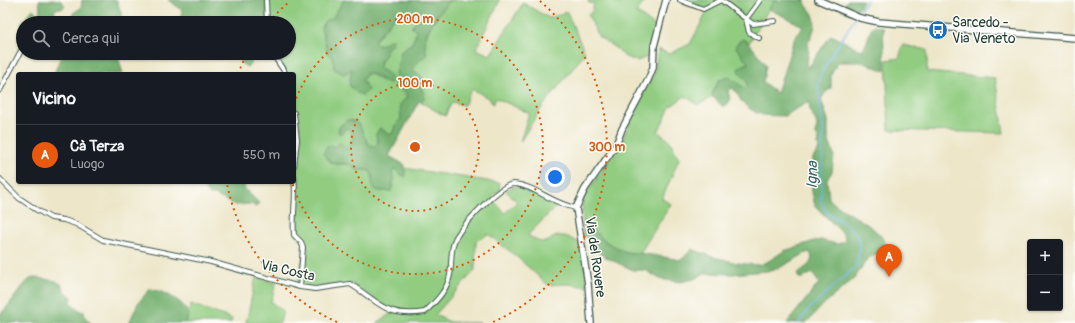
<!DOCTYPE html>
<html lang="it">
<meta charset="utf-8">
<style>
:root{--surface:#171b24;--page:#242831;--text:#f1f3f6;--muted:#9ea1a6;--line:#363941;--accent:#ea580c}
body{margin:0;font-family:Pangolin,sans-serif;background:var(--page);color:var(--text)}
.controls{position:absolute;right:12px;bottom:12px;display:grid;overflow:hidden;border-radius:4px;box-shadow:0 1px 3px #0004}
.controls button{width:36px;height:36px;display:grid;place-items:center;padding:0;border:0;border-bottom:1px solid var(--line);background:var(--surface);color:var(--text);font:20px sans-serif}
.you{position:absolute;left:555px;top:177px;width:14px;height:14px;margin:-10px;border:3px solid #fff;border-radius:50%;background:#1a73e8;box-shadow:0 0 0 6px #1a73e833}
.badge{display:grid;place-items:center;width:26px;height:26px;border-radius:50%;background:var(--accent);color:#fff;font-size:13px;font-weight:700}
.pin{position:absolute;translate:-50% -33px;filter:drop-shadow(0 1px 2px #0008)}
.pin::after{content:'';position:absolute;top:21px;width:14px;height:12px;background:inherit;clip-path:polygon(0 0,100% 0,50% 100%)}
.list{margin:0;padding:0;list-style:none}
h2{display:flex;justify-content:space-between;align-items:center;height:52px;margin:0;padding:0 16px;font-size:17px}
h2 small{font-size:13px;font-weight:400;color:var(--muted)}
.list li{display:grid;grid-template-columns:26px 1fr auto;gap:12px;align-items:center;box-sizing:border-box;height:60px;padding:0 16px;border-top:1px solid var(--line)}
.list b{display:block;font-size:15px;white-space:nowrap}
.list p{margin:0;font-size:13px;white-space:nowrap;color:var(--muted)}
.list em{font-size:13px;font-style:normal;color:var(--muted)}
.icon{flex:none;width:22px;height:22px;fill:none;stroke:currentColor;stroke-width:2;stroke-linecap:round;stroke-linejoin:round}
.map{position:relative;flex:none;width:1075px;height:323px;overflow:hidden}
.search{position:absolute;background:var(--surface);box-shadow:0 1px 3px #0004;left:16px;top:16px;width:280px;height:44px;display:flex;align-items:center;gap:10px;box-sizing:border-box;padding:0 14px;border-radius:22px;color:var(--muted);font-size:15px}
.panel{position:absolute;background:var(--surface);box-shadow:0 1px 3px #0004;left:16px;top:72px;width:280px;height:112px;border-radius:4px}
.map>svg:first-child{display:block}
</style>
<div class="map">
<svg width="1075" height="323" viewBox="0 0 1075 323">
<rect width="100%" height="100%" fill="#fdfcf7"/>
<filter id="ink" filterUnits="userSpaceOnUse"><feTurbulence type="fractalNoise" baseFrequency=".025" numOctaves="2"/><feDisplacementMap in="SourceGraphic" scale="8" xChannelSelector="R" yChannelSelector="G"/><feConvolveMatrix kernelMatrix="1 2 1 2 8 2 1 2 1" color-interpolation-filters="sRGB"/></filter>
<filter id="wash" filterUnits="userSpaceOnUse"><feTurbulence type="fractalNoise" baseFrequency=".012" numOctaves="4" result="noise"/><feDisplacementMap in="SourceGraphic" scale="16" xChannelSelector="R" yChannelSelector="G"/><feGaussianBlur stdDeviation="0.9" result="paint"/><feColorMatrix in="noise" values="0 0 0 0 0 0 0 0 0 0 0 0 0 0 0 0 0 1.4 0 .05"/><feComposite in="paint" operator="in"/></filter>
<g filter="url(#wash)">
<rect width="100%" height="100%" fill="#ede6c9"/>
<g fill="#91cc81" stroke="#58845a">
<path d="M266,0H344L332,19L326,20L321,26L323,37L327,42C325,50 328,51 332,57C335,61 333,66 336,70L346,73L352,69L350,78L365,84L362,80L368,73L384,82L390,83L391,77L389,74L379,68L385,50L392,44L381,45L374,42C381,32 389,25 396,15L401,17L419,11L424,14L412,28L416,29C417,44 409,43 401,52C399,61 395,77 395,86L408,97L400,112L402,115C401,119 393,133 390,135L380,128L376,134L378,143L375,146H371L347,120L343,132L347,128L352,132C353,139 352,143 348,149L338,146L335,147L329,145L324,151C329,166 335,164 349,164L357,170H369L372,172V180L379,191H391L394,179L391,172L395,169L401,175L406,174L404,168L500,183L499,186L501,189L491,198L505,213L517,202L506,191C524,178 542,196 557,206L528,235C552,252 546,234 563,236C570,236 573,242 581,242L588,287L568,284L548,285L517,257L488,234L476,241L475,270L435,315L450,322L480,323H377L393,312L352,284L317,287L314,292L297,284L306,244L296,235L297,189L294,180V165L301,137L294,103V74H285L272,53H289V23H266Z"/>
<path d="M449,0H500L476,49L490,55L523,3L549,18L567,12L585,53L540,110L520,142L529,113L496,98L493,104L490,99L472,89L464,105L452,102L445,116L421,102L424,98L420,85L423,78L418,73H413C413,65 420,58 427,54L424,46C425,34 434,20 442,10C445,6 449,5 449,0Z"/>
<polygon points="588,0 612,0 619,4 623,0 646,0 636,12 659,29 652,55 637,61 625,57 617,49 599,37 588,15 592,11 594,4 589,3"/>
<path d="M685,0H774L749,43L743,39L736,47L748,63L740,67L739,73L747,80V87L744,88L738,84L719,80L712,94L713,97L698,105L685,96L670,107L658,132L670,141L679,159L662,199L671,204L640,253C613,254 602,237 583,221L582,204L586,193L621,144L635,108L655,72L658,49L669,54L690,44L707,12L683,3Z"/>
<polygon points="903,45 927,50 927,72 995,78 1004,133 889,130 886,60 899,58"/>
<polygon points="256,277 276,283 271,302 283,311 280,323 246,323"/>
<polygon points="191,304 232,319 231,323 185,323"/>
</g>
<g fill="#74b06f" stroke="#4a7652">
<polygon points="39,0 60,0 65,5 62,9 58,8 54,11 60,23 23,23 23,31 21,23 33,9 37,14 40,12"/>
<polygon points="82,0 117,0 121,13 121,23 75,23 73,13 81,8"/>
<polygon points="168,0 266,0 266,23 173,23 180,19 182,13 181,9"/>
<path d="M344,0L450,1C448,5 444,7 441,10C431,24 421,37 427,54L425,57H422L415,66L413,73H418L423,78L420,85L425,96L421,102L419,101L389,156L405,165L404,168L406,177L399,173L395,169L392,172L394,179L391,191H379L373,188L372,184L373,177L369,170H357L349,164C332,163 333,167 323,153L329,145L335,147L340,143L347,149C352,144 354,139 352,132L347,128L341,134L338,132L339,127L347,120C364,120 361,137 371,146H375L378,143L376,134L380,128L389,135L393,133L395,125L401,119L400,104L407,97L406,93L394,84L401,52L408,45H411C414,40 416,35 416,29L411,27C414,21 421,20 424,14L419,11L411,13L404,17L396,15C389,24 380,32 374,42C382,47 383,43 390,40H393V42L386,50V54L381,61L379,68L389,74L392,81L390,83C381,82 375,73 367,73L362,80L368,90L363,95L357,93L349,85L352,69L344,74L334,69L333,58L328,54C325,45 325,36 321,28L326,20L332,19Z"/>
<path d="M774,0H805C805,5 808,7 811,11C819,22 813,34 807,45C812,53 805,60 808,68L831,35L861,50C868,46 868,33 873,26L883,27L885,71L862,62H838L831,75V88L824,94L821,100L828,120V138L834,155L832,172L827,179L829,199C848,217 878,223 888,248L867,259L855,278L824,304L806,323H787L819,283L812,273L803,278H799L797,274C804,267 816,264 810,252L806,253L781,267L767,271L732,274L705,273L694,279L681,282L660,279L645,270H633L607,258L597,251L594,242L583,235V221L606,242L628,253H640L681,260L692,249L710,256L737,263L759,265L767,262L784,251L814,241L821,240L837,244L844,242L845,239L843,234L815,206L812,192L811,168L813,158L819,149L818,144L819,139L815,133L817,127L816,121L810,112L809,102L794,110L786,116C766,115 759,118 743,103C738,98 739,93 732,88L728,91L730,100L728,104L723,107L713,97L712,94L719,80L729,77L744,88L747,87V80L739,73L738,69L748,63L736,47L737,43L743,39L749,43L766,65L763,82L777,93L794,39L803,26L769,9Z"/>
<polygon points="848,0 863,0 860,7 850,14 840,9"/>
<polygon points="62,53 131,53 118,56 123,74 54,74"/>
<polygon points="235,53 259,53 247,67 241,63"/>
<polygon points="199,182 246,182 244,188 259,203 256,207 251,204 235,205 215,195 210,195"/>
<path d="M33,277L56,281L62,285L64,291L72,297L71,303L82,312L84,311L85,317L91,323H0V314C13,303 19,286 33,277Z"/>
<path d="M150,289C163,290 198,307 185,323H129L138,303Z"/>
</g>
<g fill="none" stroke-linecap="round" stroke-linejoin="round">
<g stroke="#71b6e7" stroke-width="1.5">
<polyline points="857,14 867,0"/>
<polyline points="799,323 808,310 856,266 860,250 857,234 840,220 827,213 821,202 823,127 818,85 823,69 855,18"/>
</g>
</g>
</g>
<g filter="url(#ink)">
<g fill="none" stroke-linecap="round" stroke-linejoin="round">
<g stroke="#3e564a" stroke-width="6">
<g id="street">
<polyline points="266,0 267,23"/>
<polyline points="680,0 703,9 721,0 746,19 760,0"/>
<polyline points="746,19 753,24 775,21"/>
<polyline points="746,19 749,32 759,38"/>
<polyline points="272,53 286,74"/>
<polyline points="0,90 23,47"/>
<polyline points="294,113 297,140 294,166"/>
<path d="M294,177C297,197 292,216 294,235L301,242L303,247L300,287"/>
<path d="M0,179L19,198L37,210L51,218L64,220L76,224L103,240L211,262L300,287L315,289L350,284C380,302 385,318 425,312C436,301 447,291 450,275C452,264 450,250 455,239C462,226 500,184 514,184C533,185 555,205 576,208"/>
</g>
</g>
<g stroke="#3e564a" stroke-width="8">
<g id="secondary">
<polyline points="818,0 860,18 879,22 1075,38"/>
<polyline points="591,323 588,284 576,208 585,189 616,145 622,129 648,80 653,68 654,46 666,0"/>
</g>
</g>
<use href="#street" stroke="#fff" stroke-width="4"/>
<use href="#secondary" stroke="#fff" stroke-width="5.5"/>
</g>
</g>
<g fill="none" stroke="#de580e" stroke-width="2" stroke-dasharray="2 4">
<circle cx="415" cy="147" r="64"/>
<path d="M294 104A128 128 0 1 1 292 182"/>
<path d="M337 322A192 192 0 0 1 227 184M238 74A192 192 0 0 1 247 54M269 22A192 192 0 0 1 290 1M540 1A192 192 0 0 1 493 322"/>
</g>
<defs>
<g id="bus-disc" transform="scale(1)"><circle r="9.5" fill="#1f6fb2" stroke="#fdfcf7"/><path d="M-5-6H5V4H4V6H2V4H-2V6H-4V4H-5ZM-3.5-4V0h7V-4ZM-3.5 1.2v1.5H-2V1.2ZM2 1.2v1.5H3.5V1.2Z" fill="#fff"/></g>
</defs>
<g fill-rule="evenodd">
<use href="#bus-disc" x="938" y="30"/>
</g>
<g text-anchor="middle" stroke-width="3" stroke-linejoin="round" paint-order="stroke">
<g font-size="14" fill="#1f3d34" stroke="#fdfcf7" text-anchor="start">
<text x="952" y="27">Sarcedo -<tspan x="952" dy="16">Via Veneto</tspan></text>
</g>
<g font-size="14" fill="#1f3d34" stroke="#fdfcf7">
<text transform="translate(596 257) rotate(82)" y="5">Via del Rovere</text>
<text transform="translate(288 270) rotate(13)" y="5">Via Costa</text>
</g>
<g font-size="15" font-style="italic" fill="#38616a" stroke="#fdfcf7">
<text transform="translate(812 175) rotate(-89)" y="5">Igna</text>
</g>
</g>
<circle cx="415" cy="147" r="6" fill="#de580e" stroke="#fdfcf7" stroke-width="2"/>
<g font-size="12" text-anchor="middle" font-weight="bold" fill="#de580e" stroke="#fdfcf7" stroke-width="3" stroke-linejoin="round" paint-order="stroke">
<text x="415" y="23">200 m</text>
<text x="415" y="87">100 m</text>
<text x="607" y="151">300 m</text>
</g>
</svg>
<div class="controls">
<button>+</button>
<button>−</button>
</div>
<div class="you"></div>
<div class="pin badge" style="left:889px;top:277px">A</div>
<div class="search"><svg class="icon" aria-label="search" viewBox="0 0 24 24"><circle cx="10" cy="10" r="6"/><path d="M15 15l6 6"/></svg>Cerca qui</div>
<section class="panel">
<h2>Vicino<small></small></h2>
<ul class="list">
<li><span class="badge">A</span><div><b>Cà Terza</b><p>Luogo</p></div><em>550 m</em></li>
</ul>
</section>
</div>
